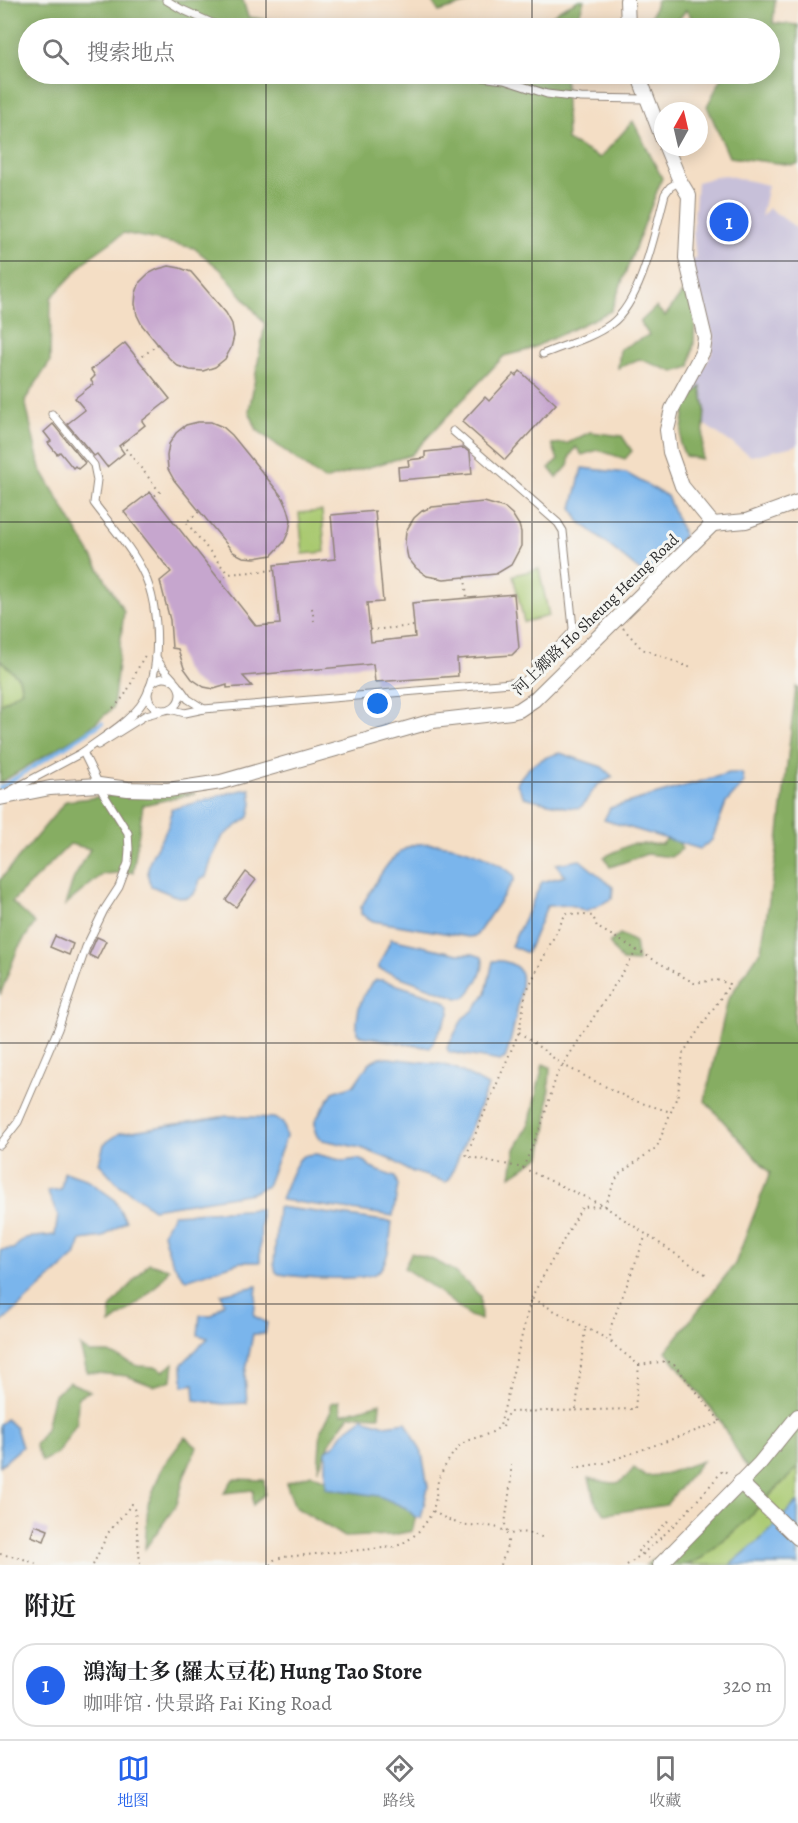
<!DOCTYPE html>
<html lang="zh">
<meta charset="utf-8">
<style>
:root{--surface:#fff;--page:#f2f2f2;--text:#202124;--muted:#757577;--line:#e0e0e0;--accent:#2563eb}
body{margin:0;font-family:Alegreya,"Noto Serif SC",serif;background:var(--page);color:var(--text)}
.compass{position:absolute;left:654px;top:102px;width:54px;height:54px;border-radius:50%;background:var(--surface);box-shadow:0 3px 15px #0003;rotate:8deg}
.you{position:absolute;left:378px;top:704px;width:21px;height:21px;margin:-15px;border:4px solid #fff;border-radius:50%;background:#1a73e8;box-shadow:0 0 0 9px #1a73e833}
.badge{display:grid;place-items:center;width:39px;height:39px;border-radius:50%;background:var(--accent);color:#fff;font-size:20px;font-weight:700}
.pin{position:absolute;translate:-50% -50%;border:3px solid #fff;box-shadow:0 2px 6px #0006}
.list{margin:0;padding:0;list-style:none}
h2{display:flex;justify-content:space-between;align-items:center;height:78px;margin:0;padding:0 24px;font-size:26px}
h2 small{font-size:20px;font-weight:400;color:var(--muted)}
.list li{display:grid;grid-template-columns:39px 1fr auto;gap:18px;align-items:center;box-sizing:border-box;height:84px;margin:0 12px 12px;padding:0 12px;border:2px solid var(--line);border-radius:24px}
.list b{display:block;font-size:22px;white-space:nowrap}
.list p{margin:0;font-size:20px;white-space:nowrap;color:var(--muted)}
.list em{font-size:20px;font-style:normal;color:var(--muted)}
.icon{flex:none;width:33px;height:33px;fill:none;stroke:currentColor;stroke-width:2;stroke-linecap:round;stroke-linejoin:round}
.map{position:relative;flex:none;width:798px;height:1565px;overflow:hidden}
.search{position:absolute;background:var(--surface);box-shadow:0 3px 15px #0003;left:18px;right:18px;top:18px;height:66px;display:flex;align-items:center;gap:15px;box-sizing:border-box;padding:0 21px;border-radius:33px;color:var(--muted);font-size:22px}
.sheet{height:174px;background:var(--surface)}
nav{display:flex;justify-content:space-around;align-items:center;box-sizing:border-box;height:84px;border-top:2px solid var(--line);background:var(--surface);font-size:16px;color:var(--muted)}
nav a{display:grid;justify-items:center;gap:3px}
nav .on{color:var(--accent)}
.map>svg:first-child{display:block}
</style>
<div class="map">
<svg width="798" height="1565" viewBox="0 0 798 1565">
<rect width="100%" height="100%" fill="#f6f6f2"/>
<filter id="ink" filterUnits="userSpaceOnUse"><feTurbulence type="fractalNoise" baseFrequency=".0167" numOctaves="2"/><feDisplacementMap in="SourceGraphic" scale="12" xChannelSelector="R" yChannelSelector="G"/><feConvolveMatrix kernelMatrix="1 2 1 2 8 2 1 2 1" color-interpolation-filters="sRGB"/></filter>
<filter id="wash" filterUnits="userSpaceOnUse"><feTurbulence type="fractalNoise" baseFrequency=".008" numOctaves="4" result="noise"/><feDisplacementMap in="SourceGraphic" scale="24" xChannelSelector="R" yChannelSelector="G"/><feGaussianBlur stdDeviation="1.35" result="paint"/><feColorMatrix in="noise" values="0 0 0 0 0 0 0 0 0 0 0 0 0 0 0 0 0 1.4 0 .05"/><feComposite in="paint" operator="in"/></filter>
<g filter="url(#wash)">
<rect width="100%" height="100%" fill="#f4dec5"/>
<polygon fill="#c7c0d9" points="724,175 768,185 761,217 769,208 798,229 798,445 751,456 702,423 690,394 712,352 713,335 688,261 696,259 693,233 697,182"/>
<g fill="#a9c970" stroke="#6a7a4e" stroke-width="1.5">
<polygon points="322,511 325,552 303,554 299,513"/>
<polygon points="539,569 549,616 524,622 513,575"/>
<polygon points="0,660 19,678 22,691 0,704"/>
<path d="M798,1468V1501L762,1538L730,1565H687C731,1543 762,1501 798,1468Z"/>
</g>
<g fill="#86ad62" stroke="#586c46" stroke-width="1.5">
<polygon points="0,0 243,0 248,17 327,28 28,28 28,74 565,74 567,140 600,158 633,121 662,178 611,311 528,350 504,356 411,455 324,480 257,430 249,411 265,324 221,270 194,248 124,233 90,257 51,298 50,362 25,400 40,468 124,611 113,708 86,731 0,783 0,704 22,690 19,678 0,660"/>
<polygon points="431,0 477,0 439,12"/>
<polygon points="579,0 584,0 575,28 536,28 561,9"/>
<polygon points="657,0 775,0 773,23 798,25 798,164 793,165 729,157 707,106 724,74 770,74 770,28 699,28 686,10 672,28 647,28"/>
<polygon points="682,293 696,295 694,342 690,367 674,372 639,359 618,368 620,349 649,335 640,322 656,307 665,316"/>
<polygon points="701,387 705,408 702,459 685,456 680,444 686,402"/>
<polygon points="590,432 622,436 632,451 625,459 598,450 582,455 576,447 570,456 568,466 557,478 549,468 558,460 552,444 568,443"/>
<polygon points="796,687 798,688 798,954 794,1019 798,1045 798,1468 768,1496 747,1520 702,1558 687,1565 646,1565 658,1557 750,1470 743,1462 719,1419 666,1351 735,1264 770,1173 705,1101 728,999 761,950 777,851"/>
<polygon points="130,793 196,793 143,805 133,872 103,874 65,905 73,880 90,849 70,844 12,902 35,923 18,948 0,995 0,880 66,801"/>
<polygon points="674,832 682,849 671,857 647,854 610,867 604,857 631,844 662,844"/>
<polygon points="620,934 635,942 638,962 622,961 609,943"/>
<polygon points="543,1064 550,1067 547,1125 541,1156 511,1176 515,1149 529,1125"/>
<path d="M411,1253C443,1260 458,1273 480,1296L481,1320L470,1316L431,1286L404,1268Z"/>
<path d="M149,1263L169,1269C154,1293 132,1308 110,1324L111,1307Z"/>
<polygon points="80,1346 90,1353 109,1353 138,1366 157,1367 163,1371 174,1363 172,1380 153,1386 127,1376 87,1372"/>
<polygon points="69,1382 90,1391 78,1397 77,1423 57,1454 42,1461 35,1445 46,1429 53,1397"/>
<polygon points="339,1401 342,1414 380,1403 379,1416 350,1415 332,1439 318,1470 321,1430 331,1412 331,1403"/>
<polygon points="185,1437 197,1447 185,1474 177,1504 145,1549 148,1504 163,1466"/>
<path d="M702,1461L666,1505L605,1514L596,1504L589,1478C614,1484 618,1489 634,1468L645,1476L662,1475Z"/>
<polygon points="311,1474 339,1485 370,1490 418,1509 412,1531 392,1535 345,1537 295,1507 286,1483"/>
<polygon points="233,1479 264,1480 265,1494 253,1505 253,1490 224,1493"/>
</g>
<g fill="#7ab5ec" stroke="#52708c" stroke-width="1.5">
<polygon points="582,468 626,473 667,496 684,536 645,575 579,521 572,508"/>
<path d="M560,753L602,767L613,777L597,785L583,805L579,808L565,807L524,797L517,784C525,767 542,757 560,753Z"/>
<polygon points="729,773 742,773 744,783 726,803 712,840 700,849 604,820 610,808"/>
<path d="M250,789L252,804L249,817L223,836L212,858L206,877L200,879C193,911 173,894 151,886C137,857 173,837 171,809C198,804 223,792 250,789Z"/>
<path d="M416,844C451,841 487,853 514,875V880L476,936L468,937L373,921L361,914V907C376,884 388,852 416,844Z"/>
<polygon points="580,860 613,887 612,899 586,911 570,905 547,906 527,953 511,946 542,882 565,876 556,864"/>
<path d="M391,939L458,954H473L482,957C487,969 473,990 464,998H458L379,969V965Z"/>
<path d="M493,961C502,960 518,963 521,974C524,984 510,1047 505,1058L500,1061L449,1052L447,1048L463,1018L474,1010L486,993Z"/>
<path d="M376,980H382L441,999L450,1006L449,1014L430,1048L361,1036L357,1033C356,1015 360,992 376,980Z"/>
<polygon points="380,1057 441,1064 457,1069 488,1086 449,1180 446,1182 407,1170 394,1161 361,1148 323,1140 317,1136 315,1131 315,1121 333,1092 354,1085 369,1063"/>
<polygon points="227,1116 274,1118 283,1123 286,1137 267,1186 252,1193 153,1209 118,1184 99,1163 104,1144 120,1133"/>
<path d="M316,1154L344,1161L358,1159L366,1162L371,1168L395,1177L398,1185L393,1216L281,1200C283,1193 296,1160 302,1157C306,1154 312,1155 316,1154Z"/>
<polygon points="64,1172 86,1179 114,1199 126,1221 103,1237 81,1240 75,1256 0,1324 0,1250 13,1249 25,1238 55,1235 58,1215 47,1191 61,1189"/>
<path d="M278,1207L392,1222C390,1237 390,1259 379,1271C368,1283 296,1277 279,1274L276,1272L274,1264Z"/>
<path d="M261,1209L260,1262H240L186,1280C172,1266 168,1253 163,1233L173,1214Z"/>
<polygon points="257,1286 254,1316 267,1323 265,1334 253,1334 245,1375 247,1403 223,1404 195,1400 194,1384 183,1386 182,1364 208,1338 198,1335 200,1315 212,1315 224,1303 221,1294"/>
<polygon points="363,1418 385,1425 406,1422 422,1453 428,1487 421,1518 415,1517 406,1508 379,1496 326,1488 326,1451 336,1443 345,1431"/>
<polygon points="6,1419 16,1428 22,1447 0,1466 0,1424"/>
<polygon points="798,1501 798,1565 730,1565 762,1538"/>
</g>
<g fill="none" stroke-linecap="round" stroke-linejoin="round">
<polyline stroke="#7ab5ec" stroke-width="4" points="0,788 102,723"/>
</g>
<g id="blocks">
<g fill="#c6a6ce">
<polygon points="169,266 180,268 191,272 226,313 232,324 234,336 231,348 225,359 215,367 203,371 190,370 178,366 169,358 142,325 137,315 135,304 136,293 140,282 148,274 158,269"/>
<polygon points="125,343 170,399 142,421 145,425 119,446 124,453 107,467 97,454 94,456 67,424 85,410 75,398 93,384 91,380 95,376 91,370"/>
<polygon points="520,371 556,404 505,460 462,422 485,397 489,401 514,374 516,376"/>
<polygon points="198,422 211,422 223,427 232,435 283,498 288,509 291,520 289,531 284,542 272,555 255,558 243,557 233,552 174,480 168,469 167,456 169,444 176,433 186,425"/>
<polygon points="53,424 85,463 78,469 75,466 73,468 60,452 57,454 48,443 51,441 44,432"/>
<polygon points="464,448 470,453 472,474 399,480 398,467 409,466 408,460 425,458 425,452"/>
<polygon points="150,492 256,626 280,624 274,565 335,559 331,515 375,511 383,602 367,603 371,642 415,637 412,603 514,594 519,648 512,655 457,659 458,676 375,682 373,664 243,676 252,686 227,688 227,685 214,689 204,687 192,679 184,668 178,649 172,648 170,620 160,581 171,572 124,512"/>
<polygon points="484,502 505,508 512,514 519,525 521,532 521,546 511,565 496,574 444,579 427,576 416,568 408,558 405,543 406,531 414,518 422,511 432,507"/>
<polygon points="246,872 256,880 236,907 226,900"/>
<polygon points="55,936 73,944 69,955 50,947"/>
<polygon points="97,937 106,941 97,959 89,955"/>
<polygon points="35,1525 48,1530 44,1541 31,1536"/>
</g>
</g>
</g>
<g filter="url(#ink)">
<use href="#blocks" fill-opacity="0" stroke="#908478" stroke-width="1.5"/>
<g fill="none" stroke-linecap="round" stroke-linejoin="round">
<g stroke="#908478" stroke-width="9">
<g id="service">
<polyline points="166,0 181,9 223,28"/>
<polyline points="457,74 504,80 547,94 581,98 646,99"/>
<path d="M543,354C565,345 592,338 611,324C642,301 655,231 665,194L670,187L680,181"/>
<path d="M52,414L94,465L97,480L94,503C111,526 132,548 144,574C160,606 163,677 140,706C125,725 101,738 83,752"/>
<polyline points="156,657 162,667 173,679"/>
<circle cx="164" cy="694" r="16"/>
<polyline points="180,688 188,699 204,709"/>
<polyline points="170,709 185,713 204,709 522,682 527,679 572,632 573,628 563,531 558,523 453,431"/>
<polyline points="98,745 146,715 165,710"/>
<polyline points="8,792 85,751"/>
<polyline points="0,1145 18,1122 58,1029 86,947 104,910 119,887 128,863 129,849 128,833 103,793 83,752"/>
</g>
</g>
<g stroke="#908478" stroke-width="16">
<g id="minor">
<polyline points="627,0 628,28"/>
<polyline points="638,74 663,140"/>
<polyline points="666,147 680,181 689,196 686,258 705,338 703,351 672,409 667,430 670,452 682,486 713,524"/>
<polyline points="713,524 746,521 798,502"/>
<polyline points="0,798 50,788 99,785 128,789 168,790 221,782 433,721 511,712 519,710 534,700 713,524"/>
<polyline points="740,1482 798,1538"/>
<polyline points="660,1565 760,1463 798,1416"/>
</g>
</g>
<g stroke="#908478" stroke-width="2" stroke-dasharray="1.5 4.5" stroke-linecap="butt">
<polyline points="138,360 158,344"/>
<polyline points="122,444 160,492 154,496"/>
<polyline points="199,512 186,522 228,574"/>
<polyline points="465,577 467,598"/>
<polyline points="221,581 228,574 275,570"/>
<polyline points="312,608 314,621"/>
<polyline points="623,628 642,649 694,669"/>
<polyline points="370,630 414,626"/>
<path d="M113,708C132,692 133,673 146,654"/>
<polyline points="519,1032 563,1065 632,1100 671,1112"/>
<polyline points="523,1168 542,1123 557,1074 637,950"/>
<polyline points="531,1298 582,1207 604,1206 618,1175 657,1147 678,1094 683,1053 730,984 716,980 694,983 597,927 593,916 566,913 526,992 519,1032 466,1156 523,1168 604,1206 707,1275"/>
<polyline points="612,1342 610,1337 611,1326 646,1235"/>
<polyline points="576,1409 585,1329"/>
<polyline points="503,1427 508,1412 635,1409 639,1365"/>
<path d="M433,1511C442,1517 450,1521 460,1524C474,1527 499,1522 508,1535C520,1530 532,1533 544,1538"/>
<polyline points="507,1531 505,1524 511,1480 511,1465"/>
<polyline points="0,1554 21,1558 39,1565"/>
<polyline points="649,1558 638,1551 671,1518"/>
<polyline points="93,1565 108,1533 132,1504 135,1511 140,1562 143,1565"/>
<path d="M270,1565L274,1560L283,1557L394,1547C412,1541 428,1525 434,1506C437,1497 436,1486 439,1478C443,1469 450,1457 456,1450C466,1435 489,1439 500,1426L531,1298L605,1338L639,1365L667,1361L674,1364L721,1422L604,1463L574,1468"/>
<polyline points="501,1565 508,1542 508,1536"/>
<path d="M627,1565C662,1541 696,1503 723,1470L730,1475"/>
</g>
<use href="#service" stroke="#fff" stroke-width="7"/>
<use href="#minor" stroke="#fff" stroke-width="14"/>
</g>
</g>
<path fill="none" stroke="#2b2b2b" stroke-width="1.5" stroke-opacity="0.55" d="M266,0V28M532,0V28M266,74V1565M532,74V1565M0,261H798M0,522H798M0,782H798M0,1043H798M0,1304H798"/>
<g text-anchor="middle" stroke-width="6" stroke-linejoin="round" paint-order="stroke">
<g font-size="16" fill="#2b2b2b" stroke="#f6f6f2">
<text transform="translate(595 614) rotate(-44)" y="6">河上鄉路 Ho Sheung Heung Road</text>
</g>
</g>
</svg>
<svg class="compass" viewBox="-18 -18 36 36"><path d="M0-13l5 13h-10z" fill="#e53935"/><path d="M0 13l5-13h-10z" fill="#757577"/></svg>
<div class="you"></div>
<div class="pin badge" style="left:729px;top:222px">1</div>
<div class="search"><svg class="icon" aria-label="search" viewBox="0 0 24 24"><circle cx="10" cy="10" r="6"/><path d="M15 15l6 6"/></svg>搜索地点</div>
</div>
<section class="sheet">
<h2>附近<small></small></h2>
<ul class="list">
<li><span class="badge">1</span><div><b>鴻淘士多 (羅太豆花) Hung Tao Store</b><p>咖啡馆 · 快景路 Fai King Road</p></div><em>320 m</em></li>
</ul>
</section>
<nav>
<a class="on"><svg class="icon" aria-label="map" viewBox="0 0 24 24"><path d="M3 6l6-2 6 2 6-2v14l-6 2-6-2-6 2zM9 4v14M15 6v14"/></svg>地图</a>
<a><svg class="icon" aria-label="directions" viewBox="0 0 24 24"><path d="M12 3l9 9-9 9-9-9zM9 14v-3h6M13 9l2 2-2 2"/></svg>路线</a>
<a><svg class="icon" aria-label="saved" viewBox="0 0 24 24"><path d="M7 4h10v16l-5-4-5 4z"/></svg>收藏</a>
</nav>
